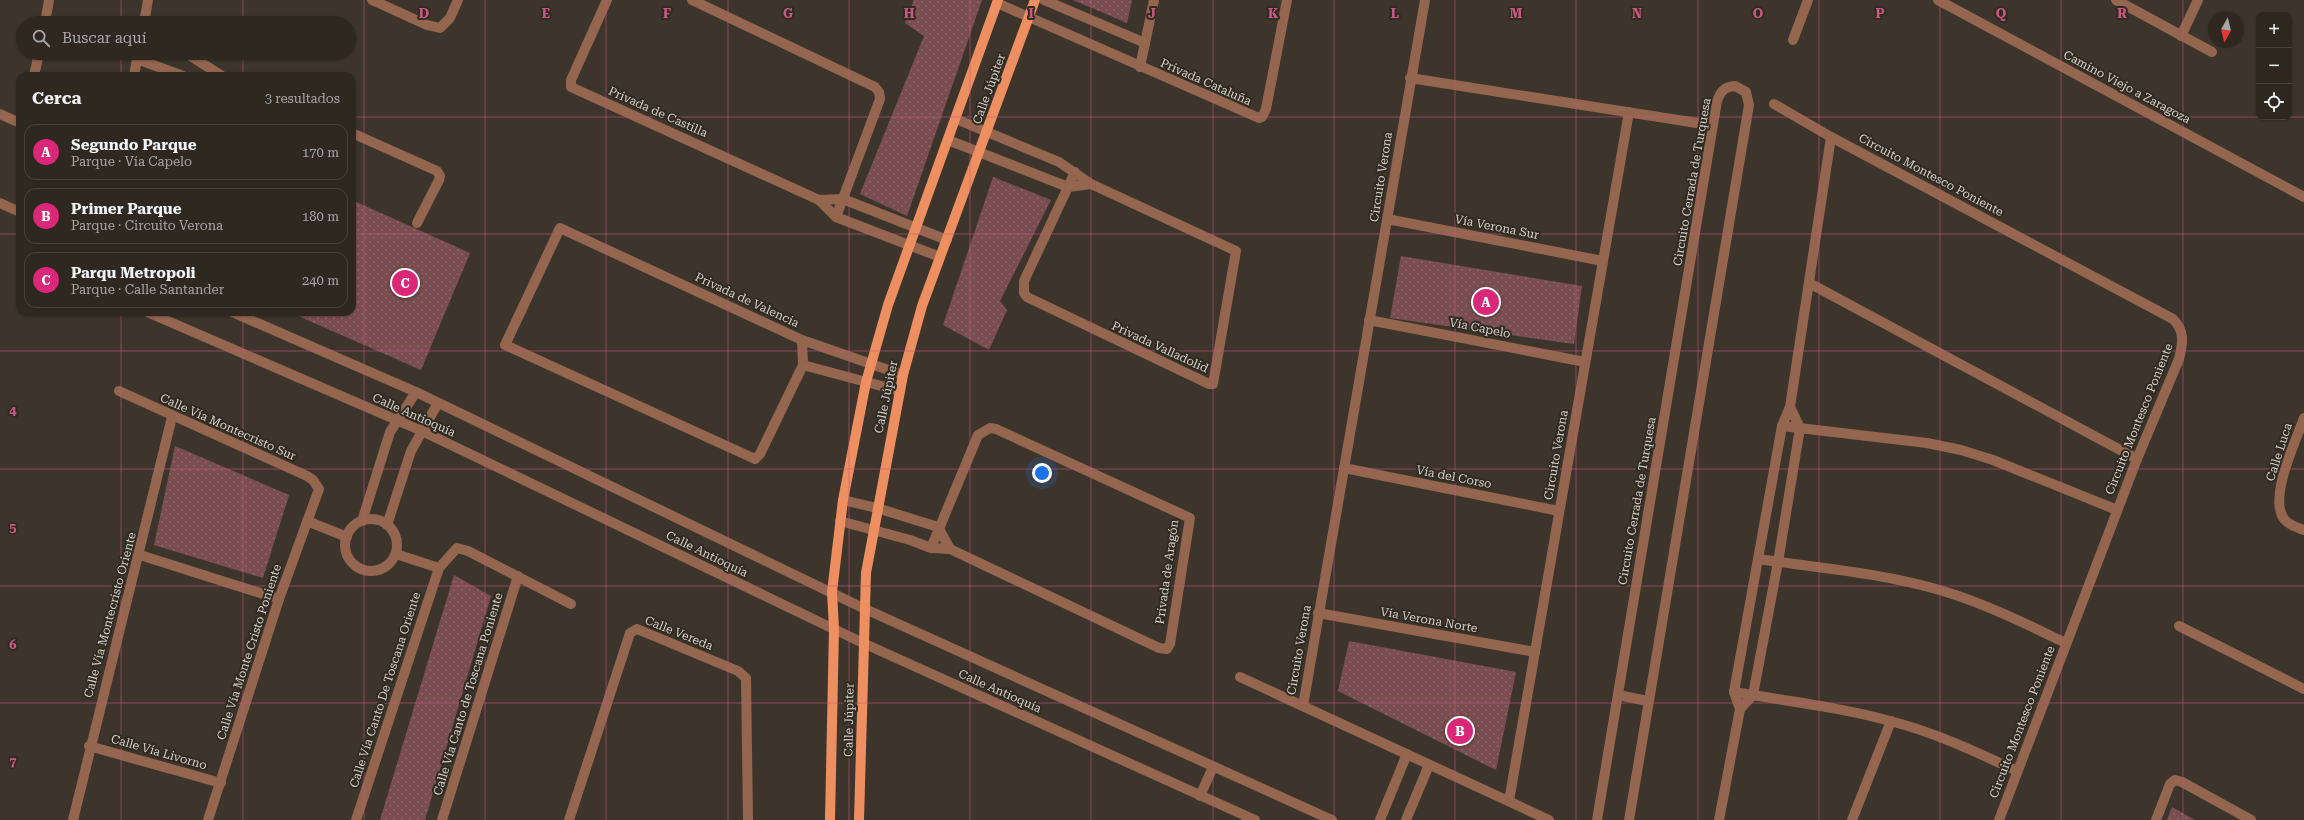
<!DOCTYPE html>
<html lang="es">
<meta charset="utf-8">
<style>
:root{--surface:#2e2820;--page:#363029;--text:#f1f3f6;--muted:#a7a6a5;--line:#49443e;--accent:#db2777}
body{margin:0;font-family:"Roboto Serif",serif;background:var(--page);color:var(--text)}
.controls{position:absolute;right:12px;top:12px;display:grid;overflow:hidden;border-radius:8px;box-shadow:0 1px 3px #0004}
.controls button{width:36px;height:36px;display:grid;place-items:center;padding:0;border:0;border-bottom:1px solid var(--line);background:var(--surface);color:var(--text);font:20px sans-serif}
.compass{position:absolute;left:2208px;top:12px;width:36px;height:36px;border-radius:50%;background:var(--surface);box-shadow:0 1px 3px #0004;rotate:188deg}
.you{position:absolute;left:1042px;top:473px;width:14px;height:14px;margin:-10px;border:3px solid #fff;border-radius:50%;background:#1a73e8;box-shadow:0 0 0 6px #1a73e833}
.badge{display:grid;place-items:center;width:26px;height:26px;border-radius:50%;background:var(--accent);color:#fff;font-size:13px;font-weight:700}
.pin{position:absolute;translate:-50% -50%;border:2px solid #fff;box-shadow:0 1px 4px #0006}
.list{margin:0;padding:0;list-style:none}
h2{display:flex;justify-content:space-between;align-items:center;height:52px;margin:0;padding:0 16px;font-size:17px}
h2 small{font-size:13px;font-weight:400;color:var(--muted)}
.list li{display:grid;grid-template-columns:26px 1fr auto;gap:12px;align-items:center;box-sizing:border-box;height:56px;margin:0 8px 8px;padding:0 8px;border:1px solid var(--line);border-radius:12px}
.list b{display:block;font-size:15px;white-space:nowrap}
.list p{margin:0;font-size:13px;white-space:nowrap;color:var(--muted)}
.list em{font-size:13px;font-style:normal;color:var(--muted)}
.icon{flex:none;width:22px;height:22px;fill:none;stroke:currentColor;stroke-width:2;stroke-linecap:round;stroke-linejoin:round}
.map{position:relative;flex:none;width:2304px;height:820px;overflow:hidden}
.search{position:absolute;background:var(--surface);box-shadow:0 1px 3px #0004;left:16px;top:16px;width:340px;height:44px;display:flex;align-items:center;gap:10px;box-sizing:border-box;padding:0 14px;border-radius:22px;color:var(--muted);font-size:15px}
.panel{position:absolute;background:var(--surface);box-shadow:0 1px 3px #0004;left:16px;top:72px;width:340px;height:244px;border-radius:12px}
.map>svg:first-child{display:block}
</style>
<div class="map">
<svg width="2304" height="820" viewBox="0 0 2304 820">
<defs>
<pattern id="park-dots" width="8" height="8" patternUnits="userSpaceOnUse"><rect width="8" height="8" fill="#7a4e50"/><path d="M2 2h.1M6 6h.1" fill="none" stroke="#8c6668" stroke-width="1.8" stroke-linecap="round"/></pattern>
</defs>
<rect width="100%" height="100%" fill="#3d352b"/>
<g fill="url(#park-dots)">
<polygon points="914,0 982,0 907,216 860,194 924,36 905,23"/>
<polygon points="1073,0 1132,0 1127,23"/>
<polygon points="993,177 1051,200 1000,301 1007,310 989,350 943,325"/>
<polygon points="352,200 470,253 421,370 289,312 352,312"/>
<polygon points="1401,256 1582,286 1574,344 1390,318"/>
<polygon points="175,446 289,495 263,578 154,545"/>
<polygon points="454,575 491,596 425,820 380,820"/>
<polygon points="1349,641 1516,672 1496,770 1338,691"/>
<polygon points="2172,807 2195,820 2167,820"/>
</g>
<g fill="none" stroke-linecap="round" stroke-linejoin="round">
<g stroke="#94654f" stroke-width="10">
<polyline points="372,0 427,25 440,28 450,18 458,0"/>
<polyline points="607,0 571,80 571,87 819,200 836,217 940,257"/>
<polyline points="692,0 875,87 879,92 880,99 836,217"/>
<polyline points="1044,0 1145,43"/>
<polyline points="1938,0 2304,197"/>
<polyline points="2116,0 2212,52"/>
<polyline points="997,3 1259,118 1262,117 1266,109 1287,0"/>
<polyline points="45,23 49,0"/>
<polyline points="144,23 148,0"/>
<polyline points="2181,36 2198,0"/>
<polyline points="1793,40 1808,0"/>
<polyline points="186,53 222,76"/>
<polyline points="137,59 183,76"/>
<polyline points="1140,67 1154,0"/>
<polyline points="34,76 39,53"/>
<polyline points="134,76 138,53"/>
<polyline points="1410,78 1697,123"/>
<path d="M1774,104L1831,137L2173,319C2185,331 2183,343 2179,359L2137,459L1999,820"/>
<polyline points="0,114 20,123"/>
<polyline points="956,119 1059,162 1091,184 1236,251 1213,384 1209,384 1027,297 1024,293 1024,281 1075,172"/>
<polyline points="352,133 437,171 440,176 439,180 417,223"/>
<polyline points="948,140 1068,187 1091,184"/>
<polyline points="819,200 843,199 947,240"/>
<polyline points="0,203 20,212"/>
<polyline points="1387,219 1603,261"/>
<polyline points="1809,283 2137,459"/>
<polyline points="147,312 422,431 863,643 1255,820"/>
<polyline points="232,312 416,392 863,608 1332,820"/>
<polyline points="1369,320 1585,362"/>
<polyline points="802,340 803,365 760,454 755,459 505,345 560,228 802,340 903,375"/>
<polyline points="803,365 900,391"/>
<polyline points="119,391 307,476 313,480 319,489 279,599 208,820"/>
<path d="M2304,418C2296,441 2265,504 2287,522C2292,526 2299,528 2304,530"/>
<polyline points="1782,426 1927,443 1961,450 1993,460 2117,510"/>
<polyline points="1344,468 1559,511"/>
<polyline points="843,500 877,508 938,527 950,549"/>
<circle cx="371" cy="545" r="26"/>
<polyline points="307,521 347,537"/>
<polyline points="362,521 390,432 416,392"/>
<polyline points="840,521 910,540 931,548 950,549 1159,648 1167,649 1170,644 1190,518 996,429 990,428 978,435 931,548"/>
<polyline points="387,525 411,451 438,403"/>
<polyline points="396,554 439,568"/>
<polyline points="140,555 279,599"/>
<path d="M1758,559C1820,568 1883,573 1943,591C1986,604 2026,624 2066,643"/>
<polyline points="1318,613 1535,652"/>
<polyline points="2179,626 2304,689"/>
<polyline points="1240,677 1549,820"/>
<path d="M1734,692C1786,701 1839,707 1890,721C1934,732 1976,752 2017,771"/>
<polyline points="1618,695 1648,701"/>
<polyline points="1303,706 1425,0"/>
<polyline points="1740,709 1753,695 1778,562 1800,428 1790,407"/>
<polyline points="89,746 221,783"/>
<polyline points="1200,796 1213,767"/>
<polyline points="1509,801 1629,112"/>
<polyline points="73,820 172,417"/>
<polyline points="356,820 439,568 457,548 468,551 571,604"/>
<polyline points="442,820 518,576"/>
<polyline points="569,820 630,633 637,629 738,671 746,678 748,820"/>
<polyline points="1380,820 1407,754"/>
<polyline points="1406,820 1429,765"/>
<path d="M1597,820L1717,101C1721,91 1724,87 1735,86L1746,92L1749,105L1629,820"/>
<polyline points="1719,820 1740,709 1734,692 1782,426 1790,407 1831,137"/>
<polyline points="1852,820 1891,721"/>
<polyline points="2156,820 2170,784 2175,780 2182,782 2251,820"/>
</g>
<g stroke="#ee8f61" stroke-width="10">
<polyline points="830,820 834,629 832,592 843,500 866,382 888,305 998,0"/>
<polyline points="859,820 866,573 903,375 922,306 1035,0"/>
</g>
</g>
<path fill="none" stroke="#c95982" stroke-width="1" stroke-opacity="0.55" d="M121,0V23M243,0V23M364,0V820M485,0V820M606,0V820M728,0V820M849,0V820M970,0V820M1091,0V820M1213,0V820M1334,0V820M1455,0V820M1576,0V820M1698,0V820M1819,0V820M1940,0V820M2061,0V820M2183,0V820M121,53V76M243,53V76M0,117H20M352,117H2304M0,234H20M352,234H2304M121,312V820M243,312V820M0,351H2304M0,469H2304M0,586H2304M0,703H2304"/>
<g text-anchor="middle" stroke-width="4" stroke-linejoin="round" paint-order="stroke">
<g font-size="12" fill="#d6d1cb" stroke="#322b21">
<text transform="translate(1206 82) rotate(24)" y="4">Privada Cataluña</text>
<text transform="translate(2127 87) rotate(28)" y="4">Camino Viejo a Zaragoza</text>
<text transform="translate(989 89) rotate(-70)" y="4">Calle Júpiter</text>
<text transform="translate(658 112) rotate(24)" y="4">Privada de Castilla</text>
<text transform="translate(1931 175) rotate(28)" y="4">Circuito Montesco Poniente</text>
<text transform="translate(1381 177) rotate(-81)" y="4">Circuito Verona</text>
<text transform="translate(1692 182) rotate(-80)" y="4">Circuito Cerrada de Turquesa</text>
<text transform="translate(1497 227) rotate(11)" y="4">Vía Verona Sur</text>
<text transform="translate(747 300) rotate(25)" y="4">Privada de Valencia</text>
<text transform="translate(1480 328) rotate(11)" y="4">Vía Capelo</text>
<text transform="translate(1160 347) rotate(25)" y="4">Privada Valladolid</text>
<text transform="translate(886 397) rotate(-78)" y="4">Calle Júpiter</text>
<text transform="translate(414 415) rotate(24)" y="4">Calle Antioquía</text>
<text transform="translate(2139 419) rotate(-68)" y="4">Circuito Montesco Poniente</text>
<text transform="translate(228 427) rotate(24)" y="4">Calle Vía Montecristo Sur</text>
<text transform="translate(2279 452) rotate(-72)" y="4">Calle Luca</text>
<text transform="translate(1556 455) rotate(-80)" y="4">Circuito Verona</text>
<text transform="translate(1454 477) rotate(11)" y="4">Vía del Corso</text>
<text transform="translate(1637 501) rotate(-80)" y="4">Circuito Cerrada de Turquesa</text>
<text transform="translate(707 554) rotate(26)" y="4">Calle Antioquía</text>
<text transform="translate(1167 572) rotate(-82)" y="4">Privada de Aragón</text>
<text transform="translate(110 615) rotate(-75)" y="4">Calle Vía Montecristo Oriente</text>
<text transform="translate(1429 620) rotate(10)" y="4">Vía Verona Norte</text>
<text transform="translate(679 633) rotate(22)" y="4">Calle Vereda</text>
<text transform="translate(1299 650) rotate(-80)" y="4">Circuito Verona</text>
<text transform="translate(249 652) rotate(-72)" y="4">Calle Vía Monte Cristo Poniente</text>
<text transform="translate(385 690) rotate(-72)" y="4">Calle Vía Canto De Toscana Oriente</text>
<text transform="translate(1000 691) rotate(24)" y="4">Calle Antioquía</text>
<text transform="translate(468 694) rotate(-73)" y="4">Calle Vía Canto de Toscana Poniente</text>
<text transform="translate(849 720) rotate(-89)" y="4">Calle Júpiter</text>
<text transform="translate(2022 722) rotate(-69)" y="4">Circuito Montesco Poniente</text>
<text transform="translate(159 752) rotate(16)" y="4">Calle Vía Livorno</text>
</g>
</g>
<g font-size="13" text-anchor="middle" font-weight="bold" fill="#c95982" stroke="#322b21" stroke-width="4" stroke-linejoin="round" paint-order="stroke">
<text x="424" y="18">D</text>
<text x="546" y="18">E</text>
<text x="667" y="18">F</text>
<text x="788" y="18">G</text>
<text x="909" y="18">H</text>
<text x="1031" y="18">I</text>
<text x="1152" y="18">J</text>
<text x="1273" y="18">K</text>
<text x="1395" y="18">L</text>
<text x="1516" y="18">M</text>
<text x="1637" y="18">N</text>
<text x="1758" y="18">O</text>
<text x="1880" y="18">P</text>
<text x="2001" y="18">Q</text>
<text x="2122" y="18">R</text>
<text x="13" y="415">4</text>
<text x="13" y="532">5</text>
<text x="13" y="649">6</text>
<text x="13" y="766">7</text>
</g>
</svg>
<div class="controls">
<button>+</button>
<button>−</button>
<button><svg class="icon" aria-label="locate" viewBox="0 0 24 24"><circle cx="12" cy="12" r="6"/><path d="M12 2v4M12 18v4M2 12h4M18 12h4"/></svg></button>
</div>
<svg class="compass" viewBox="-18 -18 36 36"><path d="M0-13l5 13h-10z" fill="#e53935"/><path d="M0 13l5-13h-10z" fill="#a7a6a5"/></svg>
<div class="you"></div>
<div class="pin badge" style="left:1486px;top:302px">A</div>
<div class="pin badge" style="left:1460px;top:731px">B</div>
<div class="pin badge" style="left:405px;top:283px">C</div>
<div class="search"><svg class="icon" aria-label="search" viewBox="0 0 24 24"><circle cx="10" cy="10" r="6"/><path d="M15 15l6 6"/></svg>Buscar aquí</div>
<section class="panel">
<h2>Cerca<small>3 resultados</small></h2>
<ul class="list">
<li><span class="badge">A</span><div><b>Segundo Parque</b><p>Parque · Vía Capelo</p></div><em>170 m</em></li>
<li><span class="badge">B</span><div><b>Primer Parque</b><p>Parque · Circuito Verona</p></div><em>180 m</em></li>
<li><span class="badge">C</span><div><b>Parqu Metropoli</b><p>Parque · Calle Santander</p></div><em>240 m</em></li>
</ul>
</section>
</div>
